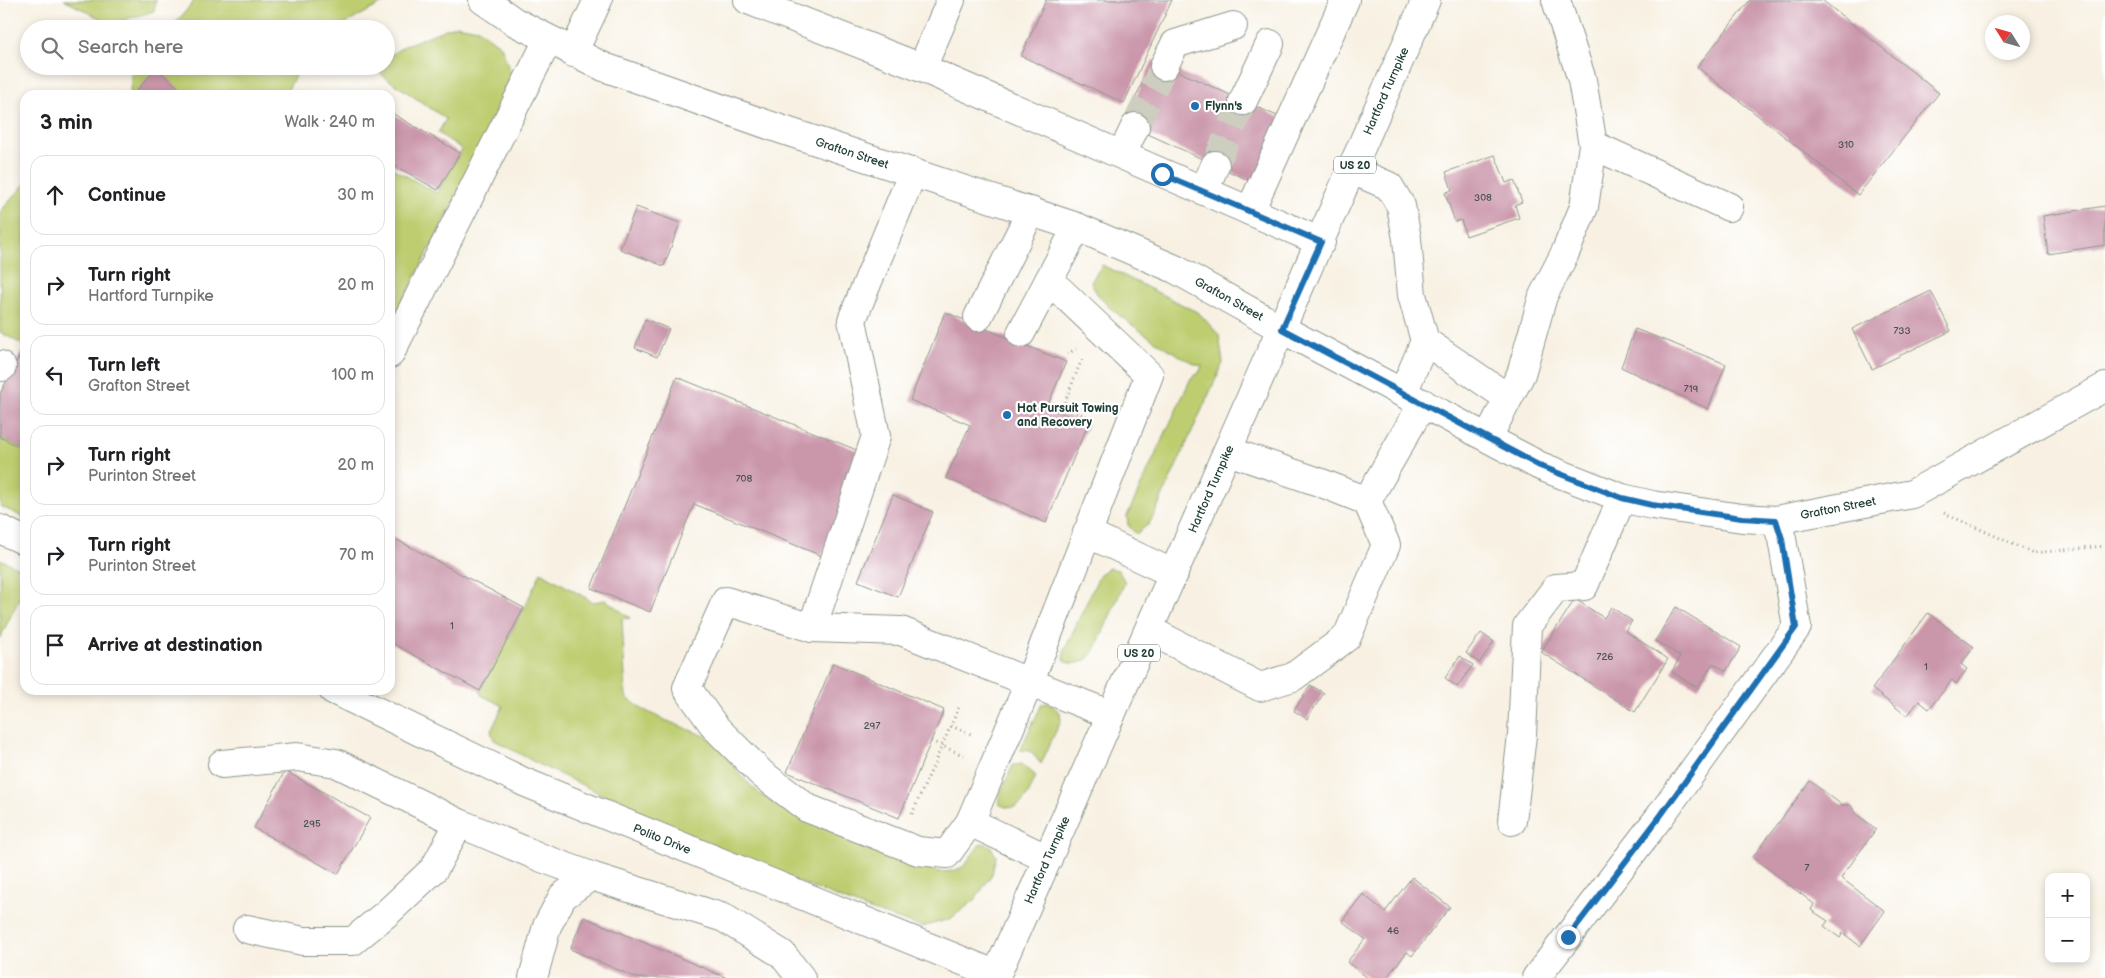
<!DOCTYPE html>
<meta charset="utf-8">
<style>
:root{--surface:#fff;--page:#f2f2f2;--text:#202124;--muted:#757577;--line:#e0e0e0}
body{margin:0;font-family:"Balsamiq Sans",sans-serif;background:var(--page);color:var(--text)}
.controls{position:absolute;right:15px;bottom:15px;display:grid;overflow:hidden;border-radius:10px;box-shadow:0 2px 8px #0003}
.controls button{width:45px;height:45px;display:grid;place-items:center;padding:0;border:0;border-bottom:1px solid var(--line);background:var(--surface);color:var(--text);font:25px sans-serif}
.compass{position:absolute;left:1985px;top:15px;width:45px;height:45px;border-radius:50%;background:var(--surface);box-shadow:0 2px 8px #0003;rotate:307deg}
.stop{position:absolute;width:15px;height:15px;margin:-11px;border:4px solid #1f6fb2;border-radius:50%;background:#fff}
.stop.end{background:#1f6fb2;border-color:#fff;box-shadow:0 1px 5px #0008}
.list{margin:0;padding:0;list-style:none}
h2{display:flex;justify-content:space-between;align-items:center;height:65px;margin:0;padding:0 20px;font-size:21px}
h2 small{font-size:16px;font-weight:400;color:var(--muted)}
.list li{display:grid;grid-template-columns:32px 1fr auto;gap:15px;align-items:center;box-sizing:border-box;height:80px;margin:0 10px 10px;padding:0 10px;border:1px solid var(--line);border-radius:15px}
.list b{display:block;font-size:19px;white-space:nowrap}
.list p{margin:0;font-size:16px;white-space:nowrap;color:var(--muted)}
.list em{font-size:16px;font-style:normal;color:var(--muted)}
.icon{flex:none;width:28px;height:28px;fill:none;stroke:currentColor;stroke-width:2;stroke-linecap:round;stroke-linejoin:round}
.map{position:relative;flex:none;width:2105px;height:978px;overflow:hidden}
.search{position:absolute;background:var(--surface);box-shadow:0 2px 8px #0003;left:20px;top:20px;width:375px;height:55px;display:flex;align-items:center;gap:12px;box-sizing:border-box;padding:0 18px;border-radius:28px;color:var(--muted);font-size:19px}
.panel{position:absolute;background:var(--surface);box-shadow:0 2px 8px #0003;left:20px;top:90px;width:375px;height:605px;border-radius:15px}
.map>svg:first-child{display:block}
</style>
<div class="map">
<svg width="2105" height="978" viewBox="0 0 2105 978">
<rect width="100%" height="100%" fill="#fff"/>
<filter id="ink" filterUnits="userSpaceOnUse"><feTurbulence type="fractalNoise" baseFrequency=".02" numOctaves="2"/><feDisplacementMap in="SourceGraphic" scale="10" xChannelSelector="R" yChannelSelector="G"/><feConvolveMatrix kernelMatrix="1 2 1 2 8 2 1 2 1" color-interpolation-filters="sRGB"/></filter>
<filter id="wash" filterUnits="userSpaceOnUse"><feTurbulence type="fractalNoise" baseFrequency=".0096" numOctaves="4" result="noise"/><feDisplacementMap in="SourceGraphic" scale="20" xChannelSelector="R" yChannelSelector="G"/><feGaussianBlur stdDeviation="1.12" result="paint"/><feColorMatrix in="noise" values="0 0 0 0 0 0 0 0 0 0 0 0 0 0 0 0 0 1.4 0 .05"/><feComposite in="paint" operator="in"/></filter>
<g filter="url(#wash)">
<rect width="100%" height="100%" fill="#f8f1e3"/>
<g fill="#bdcd6f" stroke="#6e8552">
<polygon points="64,0 156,0 154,11 111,24"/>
<polygon points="193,0 388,0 336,29 170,29 193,3"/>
<polygon points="456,25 478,29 501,46 511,73 498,117 390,326 390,167 437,193 462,149 438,133 446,119 382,75 377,68 378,66 386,66 386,58 406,45"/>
<polygon points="138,66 300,66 285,95 130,95 131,74"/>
<polygon points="25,184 25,346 0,332 0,212"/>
<path d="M1102,265L1199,313L1219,335L1223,363L1155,513L1149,524L1136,534L1128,525L1127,516L1191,378L1199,373L1202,366C1187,364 1118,317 1106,304C1099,297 1094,290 1091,282Z"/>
<polygon points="0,437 25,450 25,518 0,506"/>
<polygon points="0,559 25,571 25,587 0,638"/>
<path d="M1109,568L1118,570L1125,582L1094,652C1087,661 1074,668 1064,660V651L1100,574Z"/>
<polygon points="541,572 593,602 606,600 630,618 622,619 626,697 642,709 660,718 715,740 740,775 761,795 785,810 901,860 940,872 953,871 963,867 981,843 990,845 996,856 992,874 975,900 950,919 922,927 864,908 786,877 665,824 540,765 494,740 491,731 503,706 481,695 480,691 524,608"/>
<polygon points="1048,703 1060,712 1061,720 1041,764 1030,751 1020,750 1042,704"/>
<path d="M1022,764L1036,776C1029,793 1021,817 999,804V796L1013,765Z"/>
</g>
<g id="blocks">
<g fill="#ca96aa">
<polygon points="1046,0 1172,0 1124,103 1021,56"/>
<polygon points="1750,0 1822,0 1939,93 1858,195 1697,67"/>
<polygon points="1153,60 1288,121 1259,185 1124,123"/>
<polygon points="156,68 182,91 178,95 133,95"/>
<polygon points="390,112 460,153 438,190 390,163"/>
<polygon points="1495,155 1506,183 1514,180 1522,202 1515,205 1519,218 1466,236 1461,220 1455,222 1445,193 1452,190 1446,172"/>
<polygon points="2105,206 2105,245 2048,254 2043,216"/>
<polygon points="636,207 680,223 664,266 620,249"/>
<polygon points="1931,291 1951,331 1872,369 1852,329"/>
<polygon points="945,312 1066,362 1047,407 1088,424 1046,523 946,478 970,425 910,400"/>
<polygon points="645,319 669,329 657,357 635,348"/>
<polygon points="1635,329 1726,364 1708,409 1621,367"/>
<polygon points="25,345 25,450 0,437 0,394"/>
<polygon points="677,377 864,453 822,556 694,504 650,612 591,588"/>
<polygon points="893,495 933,512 898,597 858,581"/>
<polygon points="390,536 524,608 480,691 390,642"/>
<polygon points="1575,599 1604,618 1611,607 1632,621 1625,631 1668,659 1635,712 1541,652"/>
<polygon points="1676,607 1741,647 1726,671 1713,663 1698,688 1672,672 1680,656 1655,641"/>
<polygon points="1928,613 1974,647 1961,664 1967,669 1956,684 1952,680 1929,709 1919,701 1907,716 1872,689"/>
<polygon points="1481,633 1494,642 1479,663 1466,653"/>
<polygon points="1460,656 1473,665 1457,687 1445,678"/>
<polygon points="833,663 944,710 899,818 787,772"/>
<polygon points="1310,685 1324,693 1307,719 1294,711"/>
<polygon points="285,771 370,818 338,874 254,828"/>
<polygon points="1810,781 1842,805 1851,805 1855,813 1876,829 1841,878 1885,911 1860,946 1843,933 1840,938 1824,926 1828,921 1811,910 1814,904 1753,857"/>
<polygon points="1412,877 1450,907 1412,956 1407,952 1386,978 1368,978 1347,962 1365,939 1342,921 1363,894 1385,912"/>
<polygon points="584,917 727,978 637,978 570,949"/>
</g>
</g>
</g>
<g filter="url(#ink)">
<use href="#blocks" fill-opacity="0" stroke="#8c978c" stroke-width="1"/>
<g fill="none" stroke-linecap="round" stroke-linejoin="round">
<g stroke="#cdcdc0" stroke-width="28" stroke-dasharray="28 14" stroke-linecap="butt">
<polyline points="1135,127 1164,66"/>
<polyline points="1215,165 1243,101"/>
</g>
<g stroke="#8c978c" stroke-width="30">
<g id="minor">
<polyline points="483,0 515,22 604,67 780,129 1077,227 1175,269 1282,329 1540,466 1622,498 1652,505 1742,518 1776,520 1912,494 2105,387"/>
<polyline points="748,0 922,68 951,0"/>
<polyline points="573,53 598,0"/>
<polyline points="1164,66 1175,44 1233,26"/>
<polyline points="922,68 1321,242"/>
<polyline points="1243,101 1270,44"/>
<polyline points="1593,145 1729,207"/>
<polyline points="1122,154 1135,127"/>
<polyline points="1352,170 1389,186 1401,206 1407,239 1412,295 1425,341 1508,398"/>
<polyline points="913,172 852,320 876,436 812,628 901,631 1111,715"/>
<polyline points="1204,191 1215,165"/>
<polyline points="1250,211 1345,0"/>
<polyline points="978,317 1031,211"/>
<polyline points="1021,333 1077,227"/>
<polyline points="390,354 548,40"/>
<polyline points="0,365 2,367"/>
<polyline points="1403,393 1425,341"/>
<polyline points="1488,437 1521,374 1543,296 1565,253 1584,207 1593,145 1582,80 1556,0"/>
<polyline points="1228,451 1319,482 1367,501 1423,403"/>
<polyline points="0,529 25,541"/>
<polyline points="1087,533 1174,574"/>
<polyline points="812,628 726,601 687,688 715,727 762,774 807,808 918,851 947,854 970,822"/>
<polyline points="1149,630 1260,687 1293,677 1347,637 1386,545 1367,501"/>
<polyline points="333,690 524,782 997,975"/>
<polyline points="222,764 297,757 336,763 459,823 542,858 591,876"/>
<polyline points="1512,821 1522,735 1527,626 1556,588 1584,586 1622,498"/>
<polyline points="1048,859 970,822 1029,683 1149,375 1049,280"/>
<polyline points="247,929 303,941 353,941 387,913 434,869 459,823"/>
<polyline points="533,978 547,926 563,896 591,876 724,918 782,954 801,978"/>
<polyline points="1536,978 1661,815 1797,627 1782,539 1776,520"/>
</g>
</g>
<g stroke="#8c978c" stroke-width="30">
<polyline id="major" points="995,978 1426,0"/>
</g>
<g stroke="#8c978c" stroke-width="3" stroke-dasharray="1 4" stroke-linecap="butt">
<polyline points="1067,354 1076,349"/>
<polyline points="1053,403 1088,417"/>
<polyline points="1063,407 1083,356"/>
<polyline points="1944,513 2033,553 2105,546"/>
<polyline points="951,726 973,735"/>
<polyline points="931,741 965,756"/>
<polyline points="912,814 959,707"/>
</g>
<use href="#minor" stroke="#fff" stroke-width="28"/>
<use href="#major" stroke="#fff" stroke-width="28"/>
</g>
</g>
<g fill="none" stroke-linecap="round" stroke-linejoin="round" filter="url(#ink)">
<polyline stroke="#1f6fb2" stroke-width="6" points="1162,174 1321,242 1282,329 1540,466 1622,498 1652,505 1742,518 1776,520 1782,539 1796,627 1661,815 1568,937"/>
</g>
<g fill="#1f6fb2" stroke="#fff" stroke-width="2">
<circle cx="1195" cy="106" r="5"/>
<circle cx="1007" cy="415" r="5"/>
</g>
<g text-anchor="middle" stroke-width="4.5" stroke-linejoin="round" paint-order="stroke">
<g font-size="10" fill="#4a5352">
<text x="1846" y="148">310</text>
<text x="1483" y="201">308</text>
<text x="1902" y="334">733</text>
<text x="1691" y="392">719</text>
<text x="744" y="482">708</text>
<text x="452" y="629">1</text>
<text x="1605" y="660">726</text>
<text x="1926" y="670">1</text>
<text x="872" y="729">297</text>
<text x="312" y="827">295</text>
<text x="1807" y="871">7</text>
<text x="1393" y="934">46</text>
</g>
<g fill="#fff" stroke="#627771" stroke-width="1">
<rect x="1334" y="156.5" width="42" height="17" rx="4"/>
<rect x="1118" y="644.5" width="42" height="17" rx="4"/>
</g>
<g font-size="11" font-weight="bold" fill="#1f3d34">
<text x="1355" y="169">US 20</text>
<text x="1139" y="657">US 20</text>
</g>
<g font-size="12" fill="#1f3d34" stroke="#fff">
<text transform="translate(1386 91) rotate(-66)" y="4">Hartford Turnpike</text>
<text transform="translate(852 153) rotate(18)" y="4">Grafton Street</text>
<text transform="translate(1229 299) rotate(29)" y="4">Grafton Street</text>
<text transform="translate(1211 489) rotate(-66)" y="4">Hartford Turnpike</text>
<text transform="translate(1838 508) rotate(-11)" y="4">Grafton Street</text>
<text transform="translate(662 839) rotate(22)" y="4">Polito Drive</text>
<text transform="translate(1047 860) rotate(-66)" y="4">Hartford Turnpike</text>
</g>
<g font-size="12" font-weight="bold" fill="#1f3d34" stroke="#fff" text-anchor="start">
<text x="1205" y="110">Flynn's</text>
<text x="1017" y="412">Hot Pursuit Towing<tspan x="1017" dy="14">and Recovery</tspan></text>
</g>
</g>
</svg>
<div class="controls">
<button>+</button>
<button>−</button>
</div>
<svg class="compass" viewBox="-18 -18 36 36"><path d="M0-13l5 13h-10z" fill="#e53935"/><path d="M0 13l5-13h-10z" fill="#757577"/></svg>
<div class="stop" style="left:1162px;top:174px"></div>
<div class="stop end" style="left:1568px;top:937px"></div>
<div class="search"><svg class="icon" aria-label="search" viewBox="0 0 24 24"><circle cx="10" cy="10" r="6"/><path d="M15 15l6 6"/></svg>Search here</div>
<section class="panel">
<h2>3 min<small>Walk · 240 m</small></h2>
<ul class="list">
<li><svg class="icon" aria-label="ahead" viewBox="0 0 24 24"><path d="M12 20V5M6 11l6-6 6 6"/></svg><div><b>Continue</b></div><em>30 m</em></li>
<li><svg class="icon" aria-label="right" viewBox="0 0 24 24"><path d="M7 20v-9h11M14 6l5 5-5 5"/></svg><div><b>Turn right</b><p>Hartford Turnpike</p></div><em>20 m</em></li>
<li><svg class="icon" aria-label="left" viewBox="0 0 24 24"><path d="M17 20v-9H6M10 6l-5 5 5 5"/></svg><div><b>Turn left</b><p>Grafton Street</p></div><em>100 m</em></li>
<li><svg class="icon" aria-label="right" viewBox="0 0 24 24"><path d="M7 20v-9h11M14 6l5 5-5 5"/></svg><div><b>Turn right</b><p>Purinton Street</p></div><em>20 m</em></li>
<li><svg class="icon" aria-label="right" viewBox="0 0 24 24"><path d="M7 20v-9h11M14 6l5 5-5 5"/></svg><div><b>Turn right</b><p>Purinton Street</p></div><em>70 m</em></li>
<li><svg class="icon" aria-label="arrive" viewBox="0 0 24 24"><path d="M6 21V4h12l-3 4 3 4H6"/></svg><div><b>Arrive at destination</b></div></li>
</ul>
</section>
</div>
